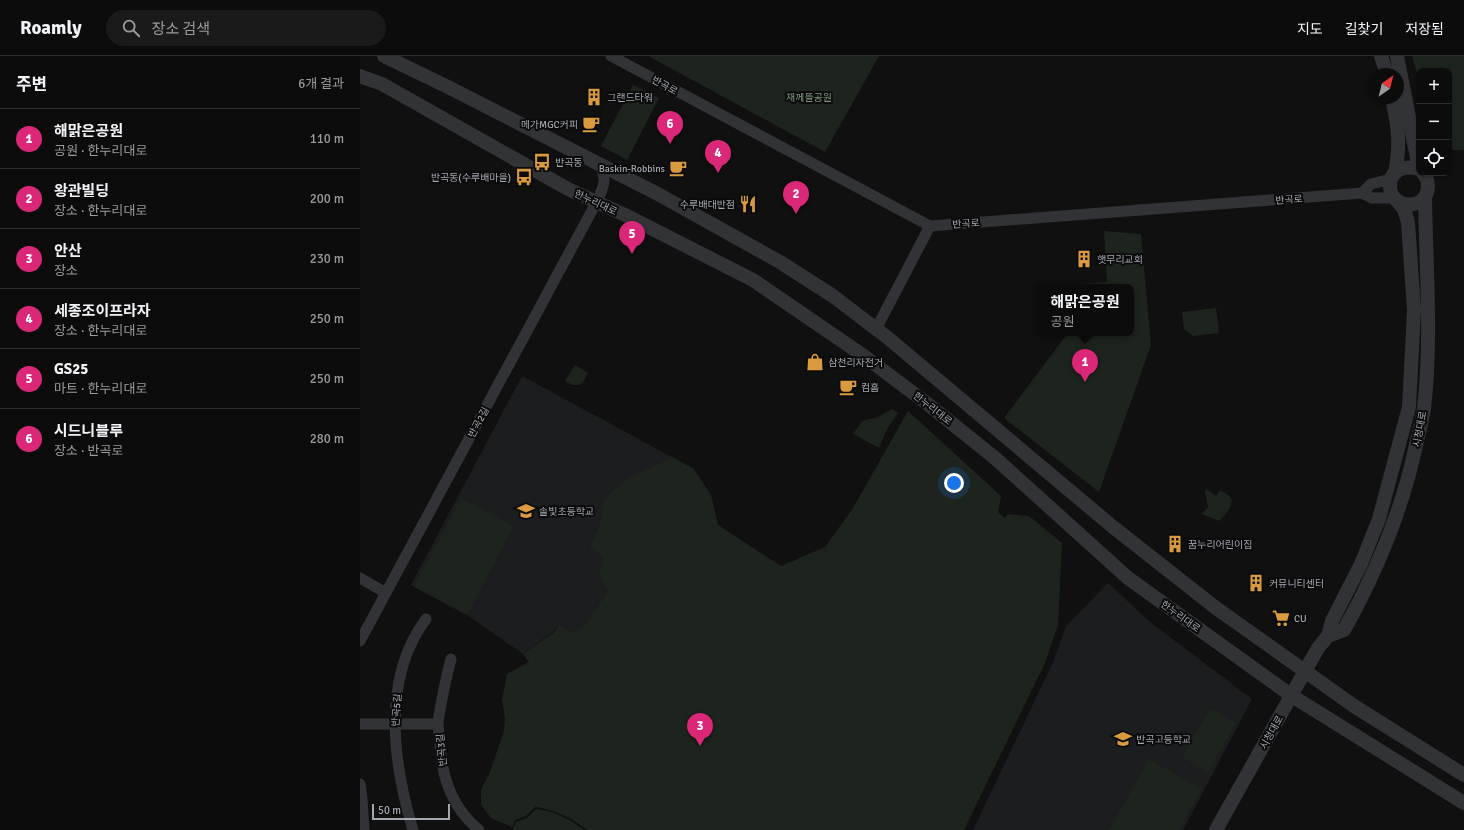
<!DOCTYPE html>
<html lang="ko">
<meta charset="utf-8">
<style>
:root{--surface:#0c0c0d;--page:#1a1a1b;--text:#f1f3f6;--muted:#9a9b9d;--line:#2c2c2e;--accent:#db2777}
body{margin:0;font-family:Signika,"Noto Sans KR",sans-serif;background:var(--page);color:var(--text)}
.controls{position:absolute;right:12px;top:12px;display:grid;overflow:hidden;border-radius:8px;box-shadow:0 1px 3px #0004}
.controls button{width:36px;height:36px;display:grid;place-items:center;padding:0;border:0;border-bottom:1px solid var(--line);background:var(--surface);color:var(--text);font:20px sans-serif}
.compass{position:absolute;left:1008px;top:12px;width:36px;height:36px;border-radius:50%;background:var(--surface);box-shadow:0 1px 3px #0004;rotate:35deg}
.scale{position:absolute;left:12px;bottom:10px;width:78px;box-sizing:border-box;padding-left:4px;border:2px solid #a3a8b0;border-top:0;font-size:11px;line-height:14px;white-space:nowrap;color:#a3a8b0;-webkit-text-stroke:3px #0b0b0c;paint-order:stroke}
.you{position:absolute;left:594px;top:427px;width:14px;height:14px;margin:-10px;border:3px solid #fff;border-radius:50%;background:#1a73e8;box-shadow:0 0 0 6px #1a73e833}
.badge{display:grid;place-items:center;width:26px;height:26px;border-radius:50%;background:var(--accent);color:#fff;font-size:13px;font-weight:700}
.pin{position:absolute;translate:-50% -33px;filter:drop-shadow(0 1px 2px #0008)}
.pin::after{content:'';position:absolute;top:21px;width:14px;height:12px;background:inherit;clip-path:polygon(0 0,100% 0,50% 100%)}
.popup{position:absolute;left:676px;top:228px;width:98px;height:52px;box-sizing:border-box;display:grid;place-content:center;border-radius:8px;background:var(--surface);filter:drop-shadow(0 1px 3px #0005);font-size:13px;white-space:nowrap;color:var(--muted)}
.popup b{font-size:15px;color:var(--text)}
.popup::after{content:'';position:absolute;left:50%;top:100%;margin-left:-8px;border:8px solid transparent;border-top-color:var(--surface)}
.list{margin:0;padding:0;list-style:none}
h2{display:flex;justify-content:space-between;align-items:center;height:52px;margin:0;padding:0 16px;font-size:17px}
h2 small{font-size:13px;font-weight:400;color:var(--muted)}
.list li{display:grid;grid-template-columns:26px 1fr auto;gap:12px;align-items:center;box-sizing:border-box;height:60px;padding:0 16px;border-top:1px solid var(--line)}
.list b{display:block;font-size:15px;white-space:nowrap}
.list p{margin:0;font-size:13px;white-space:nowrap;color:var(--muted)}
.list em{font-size:13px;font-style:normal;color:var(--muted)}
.icon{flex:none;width:22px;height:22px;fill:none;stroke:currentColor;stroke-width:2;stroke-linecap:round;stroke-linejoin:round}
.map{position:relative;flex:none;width:1104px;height:774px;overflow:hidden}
header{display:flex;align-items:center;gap:24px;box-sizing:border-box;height:56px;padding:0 20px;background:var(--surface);border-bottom:1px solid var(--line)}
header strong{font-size:19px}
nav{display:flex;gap:22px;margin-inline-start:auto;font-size:14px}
.search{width:280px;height:36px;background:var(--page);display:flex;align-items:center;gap:10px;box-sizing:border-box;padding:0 14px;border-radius:22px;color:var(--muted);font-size:15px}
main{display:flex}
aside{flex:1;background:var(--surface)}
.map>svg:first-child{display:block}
</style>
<header>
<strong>Roamly</strong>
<div class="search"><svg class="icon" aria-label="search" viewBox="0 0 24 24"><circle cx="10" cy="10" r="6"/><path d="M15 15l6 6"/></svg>장소 검색</div>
<nav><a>지도</a><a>길찾기</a><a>저장됨</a></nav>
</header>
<main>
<aside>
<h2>주변<small>6개 결과</small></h2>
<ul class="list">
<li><span class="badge">1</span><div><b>해맑은공원</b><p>공원 · 한누리대로</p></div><em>110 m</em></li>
<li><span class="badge">2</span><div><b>왕관빌딩</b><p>장소 · 한누리대로</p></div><em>200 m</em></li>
<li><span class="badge">3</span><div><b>안산</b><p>장소</p></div><em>230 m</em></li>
<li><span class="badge">4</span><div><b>세종조이프라자</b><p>장소 · 한누리대로</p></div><em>250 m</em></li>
<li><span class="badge">5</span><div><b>GS25</b><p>마트 · 한누리대로</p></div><em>250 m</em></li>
<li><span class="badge">6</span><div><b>시드니블루</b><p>장소 · 반곡로</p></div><em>280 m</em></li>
</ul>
</aside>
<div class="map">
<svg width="1104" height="774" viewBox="0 0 1104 774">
<rect width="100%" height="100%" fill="#101011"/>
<g fill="#1c1d1e">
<polygon points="162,320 312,401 296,409 241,448 242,462 229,492 243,501 242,509 238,516 247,536 224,572 212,576 199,569 194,575 163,598 107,559 51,529"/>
<polygon points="748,527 790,566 892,643 823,774 613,774 694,604 706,570"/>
</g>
<g fill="#1d231d">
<polygon points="291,0 519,0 465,96 290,1"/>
<polygon points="1052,0 1104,0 1104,94 1089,94 1089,15 1059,15 1059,25"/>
<polygon points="273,29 299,42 267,104 241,90"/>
<polygon points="744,175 781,178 791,289 739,436 644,362 708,277 771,277 771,231 704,231 703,229 747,226"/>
<polygon points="856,252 859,277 833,280 824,273 822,256"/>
<polygon points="215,309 228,317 223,326 219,329 212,329 205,325"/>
<polygon points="532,353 538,357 527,373 519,392 493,378 502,365 518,361"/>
<path d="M548,355L641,440L638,456L645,462L648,458L669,460L702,487L698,569L685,607L604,774H227C213,762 193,753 175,751L166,760L155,764L152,771L131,762L121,749V734L130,716L144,675L145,662L142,644L147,618L169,606L163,598L194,576L199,569L212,576L224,571L247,536L238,516L242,509L243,501L229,492L242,462L241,449L253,434L269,422L312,401L333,412L351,439L358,469L421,510L465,491L493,452Z"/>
<path d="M846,433L856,440L860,434C863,436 869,439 871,442C875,448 863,462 859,465L842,458L848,451L845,436Z"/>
<polygon points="101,442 154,470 107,559 54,531"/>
<polygon points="850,652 876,667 848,717 822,701"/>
<polygon points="789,703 842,733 819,774 749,774"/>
<path d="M176,753C194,755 210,763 224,774H152L156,766L167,762Z"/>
</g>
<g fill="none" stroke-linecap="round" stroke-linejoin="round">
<g stroke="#323336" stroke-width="11">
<polyline points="251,0 570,170 1002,137 1012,142 1034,142"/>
<polyline points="1002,137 1011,128 1031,123"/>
<polyline points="516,273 570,170"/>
<polyline points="0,522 26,537"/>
<path d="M0,585L236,147C244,130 247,126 240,108"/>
<path d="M91,603C86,622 81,647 78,666C78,672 79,679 80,685C81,720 91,751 119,774"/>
<polyline points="0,668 78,668"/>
<polyline points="0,728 2,743 4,774"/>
<path d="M53,774C33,707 21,623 66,563"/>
</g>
<g stroke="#323336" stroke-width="14">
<polyline points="24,0 88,31 296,137 420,206 473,240 528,282 753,471 856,552 994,650 1104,719"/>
<polyline points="1021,0 1027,18"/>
<polyline points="1037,0 1059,112"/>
<polyline points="0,20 22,28 208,133 265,159 393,224 450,263 504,300 569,349 635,402 768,522 932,640 1104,747"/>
<path d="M1032,42C1038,71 1041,86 1035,117"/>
<path d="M1059,113C1046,109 1030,113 1030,130C1030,154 1067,155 1068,131C1068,126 1067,121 1063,117"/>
<path d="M968,580L984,574C1017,515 1042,455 1056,389C1059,377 1062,365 1064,353C1072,283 1066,212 1065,141"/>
<polyline points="856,774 945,615 958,592 968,580 972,565 1001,508 1019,463 1049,351 1054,254 1048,166 1044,153 1039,147"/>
</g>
</g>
<defs>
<g id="building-bare" transform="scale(1.38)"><path d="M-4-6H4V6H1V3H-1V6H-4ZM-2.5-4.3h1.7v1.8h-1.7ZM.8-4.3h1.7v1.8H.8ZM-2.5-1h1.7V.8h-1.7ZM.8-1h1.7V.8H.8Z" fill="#da9a40" stroke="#0b0b0c" stroke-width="2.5" paint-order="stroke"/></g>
<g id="cafe-bare" transform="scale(1.38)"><path d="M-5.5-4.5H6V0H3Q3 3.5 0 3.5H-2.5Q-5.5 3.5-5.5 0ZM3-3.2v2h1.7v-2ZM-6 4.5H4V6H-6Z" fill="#da9a40" stroke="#0b0b0c" stroke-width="2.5" paint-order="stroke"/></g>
<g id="bus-bare" transform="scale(1.38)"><path d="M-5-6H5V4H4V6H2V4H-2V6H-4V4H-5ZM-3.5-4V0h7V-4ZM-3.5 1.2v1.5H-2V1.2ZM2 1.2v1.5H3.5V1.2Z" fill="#da9a40" stroke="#0b0b0c" stroke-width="2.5" paint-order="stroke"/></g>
<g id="restaurant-bare" transform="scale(1.38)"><path d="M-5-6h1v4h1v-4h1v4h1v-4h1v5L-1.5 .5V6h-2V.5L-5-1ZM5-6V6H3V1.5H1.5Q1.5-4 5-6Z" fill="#da9a40" stroke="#0b0b0c" stroke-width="2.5" paint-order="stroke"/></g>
<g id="shop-bare" transform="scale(1.38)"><path d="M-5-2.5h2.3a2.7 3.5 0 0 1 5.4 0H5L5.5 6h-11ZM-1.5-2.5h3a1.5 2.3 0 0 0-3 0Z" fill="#da9a40" stroke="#0b0b0c" stroke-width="2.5" paint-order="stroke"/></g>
<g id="school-bare" transform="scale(1.38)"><path d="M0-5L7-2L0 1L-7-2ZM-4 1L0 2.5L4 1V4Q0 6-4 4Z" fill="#da9a40" stroke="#0b0b0c" stroke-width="2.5" paint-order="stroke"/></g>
<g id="supermarket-bare" transform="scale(1.38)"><path d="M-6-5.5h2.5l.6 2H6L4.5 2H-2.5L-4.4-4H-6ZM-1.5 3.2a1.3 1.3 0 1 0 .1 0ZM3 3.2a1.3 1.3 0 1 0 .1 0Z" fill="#da9a40" stroke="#0b0b0c" stroke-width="2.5" paint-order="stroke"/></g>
</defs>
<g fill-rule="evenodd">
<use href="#building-bare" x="234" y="41"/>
<use href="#cafe-bare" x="231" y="68"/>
<use href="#bus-bare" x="182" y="106"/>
<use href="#cafe-bare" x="318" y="112"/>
<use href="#bus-bare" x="164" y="121"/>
<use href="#restaurant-bare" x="388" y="148"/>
<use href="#building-bare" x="724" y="203"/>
<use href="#shop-bare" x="455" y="306"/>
<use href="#cafe-bare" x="488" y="331"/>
<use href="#school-bare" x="166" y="455"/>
<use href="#building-bare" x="815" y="488"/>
<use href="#building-bare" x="896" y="527"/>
<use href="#supermarket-bare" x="921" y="562"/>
<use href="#school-bare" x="763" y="683"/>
</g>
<g text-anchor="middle" stroke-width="4" stroke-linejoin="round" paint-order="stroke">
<g font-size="10" fill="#a3a8b0" stroke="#0b0b0c">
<text transform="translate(305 29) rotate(28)" y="4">반곡로</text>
<text transform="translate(929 143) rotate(-4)" y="4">반곡로</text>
<text transform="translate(236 146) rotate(25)" y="4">한누리대로</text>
<text transform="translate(606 167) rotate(-4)" y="4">반곡로</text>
<text transform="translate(573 352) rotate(38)" y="4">한누리대로</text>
<text transform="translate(118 366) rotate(-62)" y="4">반곡2길</text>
<text transform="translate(1059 373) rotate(-79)" y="4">시청대로</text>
<text transform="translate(821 560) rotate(36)" y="4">한누리대로</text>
<text transform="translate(36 654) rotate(-86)" y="4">반곡5길</text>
<text transform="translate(911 676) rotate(-61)" y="4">시청대로</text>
<text transform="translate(81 694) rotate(-95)" y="4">반곡3길</text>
</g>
<g font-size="10" fill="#a3a8b0" stroke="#0b0b0c" text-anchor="start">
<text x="247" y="45">그랜드타워</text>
<text x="218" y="72" text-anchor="end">메가MGC커피</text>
<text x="195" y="110">반곡동</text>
<text x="305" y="116" text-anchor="end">Baskin-Robbins</text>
<text x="151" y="125" text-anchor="end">반곡동(수루배마을)</text>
<text x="375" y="152" text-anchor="end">수루배대반점</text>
<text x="737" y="207">햇무리교회</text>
<text x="468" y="310">삼천리자전거</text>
<text x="501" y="335">컴홈</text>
<text x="179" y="459">솔빛초등학교</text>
<text x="828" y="492">꿈누리어린이집</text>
<text x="909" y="531">커뮤니티센터</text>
<text x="934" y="566">CU</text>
<text x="776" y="687">반곡고등학교</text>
</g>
<g font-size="10" fill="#7d997c" stroke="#0b0b0c">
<text x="449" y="45">재께뜰공원</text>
</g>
</g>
</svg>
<div class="controls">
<button>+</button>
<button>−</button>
<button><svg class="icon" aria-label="locate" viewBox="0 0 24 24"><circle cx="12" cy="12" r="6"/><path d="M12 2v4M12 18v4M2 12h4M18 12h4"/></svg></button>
</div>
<svg class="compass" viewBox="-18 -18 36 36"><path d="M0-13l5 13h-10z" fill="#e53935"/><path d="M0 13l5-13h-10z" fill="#9a9b9d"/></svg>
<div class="scale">50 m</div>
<div class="you"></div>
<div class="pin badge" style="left:725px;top:326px">1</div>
<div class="popup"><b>해맑은공원</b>공원</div>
<div class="pin badge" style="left:436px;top:158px">2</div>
<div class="pin badge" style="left:340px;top:690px">3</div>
<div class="pin badge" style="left:358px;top:117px">4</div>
<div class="pin badge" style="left:272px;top:198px">5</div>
<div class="pin badge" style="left:310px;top:88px">6</div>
</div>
</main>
